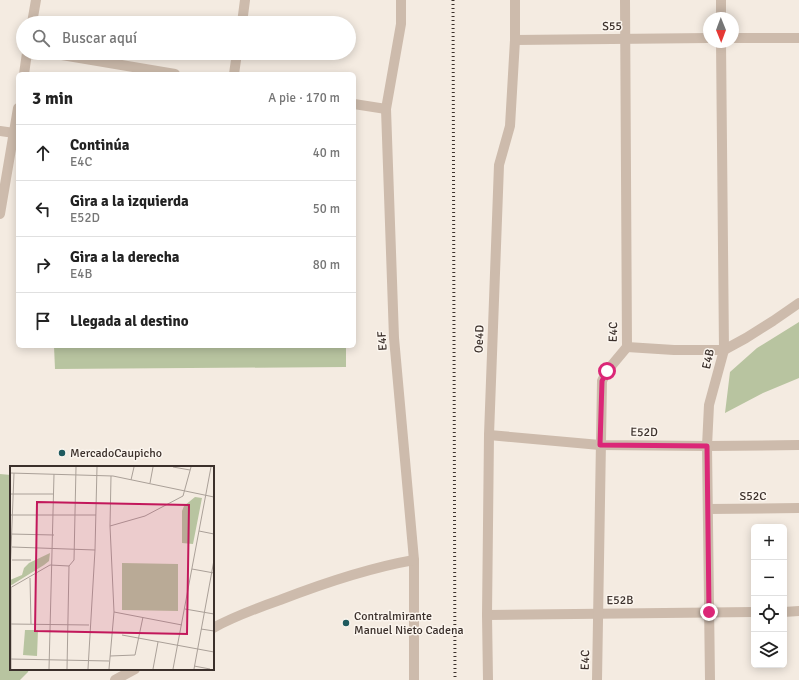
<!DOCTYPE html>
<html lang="es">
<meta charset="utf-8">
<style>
:root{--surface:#fff;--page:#f6f6f6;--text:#222;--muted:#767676;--line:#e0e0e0}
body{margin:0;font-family:Signika,sans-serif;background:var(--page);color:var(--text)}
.controls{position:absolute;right:12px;bottom:12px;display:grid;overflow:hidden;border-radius:6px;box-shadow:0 2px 10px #0003}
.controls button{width:36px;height:36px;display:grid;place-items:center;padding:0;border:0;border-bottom:1px solid var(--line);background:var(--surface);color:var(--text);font:20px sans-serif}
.compass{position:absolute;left:703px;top:12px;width:36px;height:36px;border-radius:50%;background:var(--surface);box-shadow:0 2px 10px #0003;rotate:179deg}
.stop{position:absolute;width:12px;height:12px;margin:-9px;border:3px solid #db2777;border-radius:50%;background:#fff}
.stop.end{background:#db2777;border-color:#fff;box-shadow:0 1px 4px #0008}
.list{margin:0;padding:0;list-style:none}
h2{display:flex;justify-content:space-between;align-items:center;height:52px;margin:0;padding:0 16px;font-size:17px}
h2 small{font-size:13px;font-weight:400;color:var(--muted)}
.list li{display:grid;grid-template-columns:26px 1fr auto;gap:12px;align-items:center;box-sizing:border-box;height:56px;padding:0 16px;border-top:1px solid var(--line)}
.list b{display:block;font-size:15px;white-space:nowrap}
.list p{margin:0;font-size:13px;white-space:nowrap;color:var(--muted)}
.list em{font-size:13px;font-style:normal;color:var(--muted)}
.icon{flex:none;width:22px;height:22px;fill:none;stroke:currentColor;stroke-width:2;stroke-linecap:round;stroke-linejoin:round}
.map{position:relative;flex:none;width:799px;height:680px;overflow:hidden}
.search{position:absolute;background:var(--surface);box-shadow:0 2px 10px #0003;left:16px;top:16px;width:340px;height:44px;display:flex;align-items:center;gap:10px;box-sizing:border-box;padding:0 14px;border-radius:22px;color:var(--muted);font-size:15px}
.panel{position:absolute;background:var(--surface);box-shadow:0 2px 10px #0003;left:16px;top:72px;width:340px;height:276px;border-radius:6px}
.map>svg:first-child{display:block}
</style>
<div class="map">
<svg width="799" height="680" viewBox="0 0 799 680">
<rect width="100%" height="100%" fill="#f4ebe1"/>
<g fill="#b8c4a0">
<polygon points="799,322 799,378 763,393 725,413 730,372 757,348"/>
<polygon points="54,346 346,346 346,367 55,369"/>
<polygon points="0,474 11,475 11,669 29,669 28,672 20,680 0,680"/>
</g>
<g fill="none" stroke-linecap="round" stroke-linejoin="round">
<g stroke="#cdbbac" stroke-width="10">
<polyline points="401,0 401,24 386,109 394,338 414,560 414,680"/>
<polyline points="721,18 721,0"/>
<polyline points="32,23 36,0"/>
<polyline points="242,23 245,0"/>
<polyline points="733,38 799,38"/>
<polyline points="515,40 709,38"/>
<polyline points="50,53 175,74"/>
<polyline points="24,74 27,53"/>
<polyline points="234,74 237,53"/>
<polyline points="354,104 386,109"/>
<polyline points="0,131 14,133"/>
<polyline points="0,214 18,108"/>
<polyline points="627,347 674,350 724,350 746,338 773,321 799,303"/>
<polyline points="489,435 600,445 707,446 799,445"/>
<polyline points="708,509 799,508"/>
<polyline points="784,612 799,611"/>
<polyline points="487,615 754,612"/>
<path d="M213,628C235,616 257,608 280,600C324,583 368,568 414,560"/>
<polyline points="115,680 135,669"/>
<polyline points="488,680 487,615 489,435 499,165 510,126 515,40 515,0"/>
<polyline points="597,680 602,381 607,371 627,347 625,0"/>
<polyline points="710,680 707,446 709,405 724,350 721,42"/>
</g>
<polyline stroke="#3b302b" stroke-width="3" stroke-dasharray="1 3" stroke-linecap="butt" points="453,0 455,680"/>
</g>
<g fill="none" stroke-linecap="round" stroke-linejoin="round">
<polyline stroke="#db2777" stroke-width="5" points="607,371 602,381 600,445 707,446 709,612"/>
</g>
<g fill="#1f5a5e" stroke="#fbf5ee" stroke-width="1.5">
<circle cx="62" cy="453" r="4"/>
<circle cx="346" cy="623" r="4"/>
</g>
<g text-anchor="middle" stroke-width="3" stroke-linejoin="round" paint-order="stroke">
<g font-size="12" fill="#3b302b" stroke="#fbf5ee">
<text transform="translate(612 26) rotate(-1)" y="4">S55</text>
<text transform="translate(613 332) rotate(-89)" y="4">E4C</text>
<text transform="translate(479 339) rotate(-88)" y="4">Oe4D</text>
<text transform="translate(382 341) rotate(-94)" y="4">E4F</text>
<text transform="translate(708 359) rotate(-78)" y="4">E4B</text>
<text transform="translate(644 432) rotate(1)" y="4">E52D</text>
<text x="753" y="500">S52C</text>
<text transform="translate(620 600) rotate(-1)" y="4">E52B</text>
<text transform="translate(585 660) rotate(-89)" y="4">E4C</text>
</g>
<g font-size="12" fill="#3b302b" stroke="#fbf5ee" text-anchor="start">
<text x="70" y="457">MercadoCaupicho</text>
<text x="354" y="620">Contralmirante<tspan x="354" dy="14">Manuel Nieto Cadena</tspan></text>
</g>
</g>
<g transform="translate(10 466)">
<rect width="204" height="204" fill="#f4ebe1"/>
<path d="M185,31L192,32L183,78L172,77V45L174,40ZM40,87L39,95L34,99L0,120V114L12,109L14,102L19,97ZM112,97L168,98V145L112,144ZM15,164H28L27,190L13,189Z" fill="#b8c4a0"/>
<path fill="none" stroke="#aaa098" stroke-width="1" d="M163,1L180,4M0,7L103,10L204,31M121,14L124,1M140,17L143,1M0,28H44M0,49H86M100,60L135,50L173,30L181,1M189,65L204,68M0,68L44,69M2,81L85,84M2,94H21M182,103L204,107M0,110L4,7M20,112L21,158M0,122L40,99L59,100M1,122V203M175,143L204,148M104,146L172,159M1,158L79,159M191,163L204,165M112,169L204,186M100,190L125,189L133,151M0,193L99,195M184,200L200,203M39,203L44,8M57,203L59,100L64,94L66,1M78,203L85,84L87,1M99,203L104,146L100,60L101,10M143,203L148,176M163,203L201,1M184,203L204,94"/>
<path fill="#c2185b" fill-opacity="0.15" stroke="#c2185b" stroke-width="2" d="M27,36L179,39L177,168L25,165Z"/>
<rect width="204" height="204" fill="none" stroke="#3b302b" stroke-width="2"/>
</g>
</svg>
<div class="controls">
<button>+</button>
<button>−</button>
<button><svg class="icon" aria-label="locate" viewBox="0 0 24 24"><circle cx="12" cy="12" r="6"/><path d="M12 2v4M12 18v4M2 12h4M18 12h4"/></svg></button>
<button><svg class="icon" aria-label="layers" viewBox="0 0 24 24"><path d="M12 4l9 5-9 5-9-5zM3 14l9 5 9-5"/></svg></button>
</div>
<svg class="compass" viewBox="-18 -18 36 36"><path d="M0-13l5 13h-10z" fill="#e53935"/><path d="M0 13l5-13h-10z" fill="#767676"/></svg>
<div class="stop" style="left:607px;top:371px"></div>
<div class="stop end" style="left:709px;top:612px"></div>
<div class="search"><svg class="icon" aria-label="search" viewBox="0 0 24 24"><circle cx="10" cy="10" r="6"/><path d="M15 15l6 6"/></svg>Buscar aquí</div>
<section class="panel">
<h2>3 min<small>A pie · 170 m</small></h2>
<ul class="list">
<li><svg class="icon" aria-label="ahead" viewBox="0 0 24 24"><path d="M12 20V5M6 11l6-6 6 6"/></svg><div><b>Continúa</b><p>E4C</p></div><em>40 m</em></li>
<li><svg class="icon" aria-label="left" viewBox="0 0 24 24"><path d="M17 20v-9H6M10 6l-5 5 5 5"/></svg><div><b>Gira a la izquierda</b><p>E52D</p></div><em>50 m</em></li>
<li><svg class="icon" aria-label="right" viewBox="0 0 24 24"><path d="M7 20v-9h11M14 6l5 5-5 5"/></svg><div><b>Gira a la derecha</b><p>E4B</p></div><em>80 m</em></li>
<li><svg class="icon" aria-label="arrive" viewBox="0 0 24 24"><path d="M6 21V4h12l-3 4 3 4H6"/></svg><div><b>Llegada al destino</b></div></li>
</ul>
</section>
</div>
